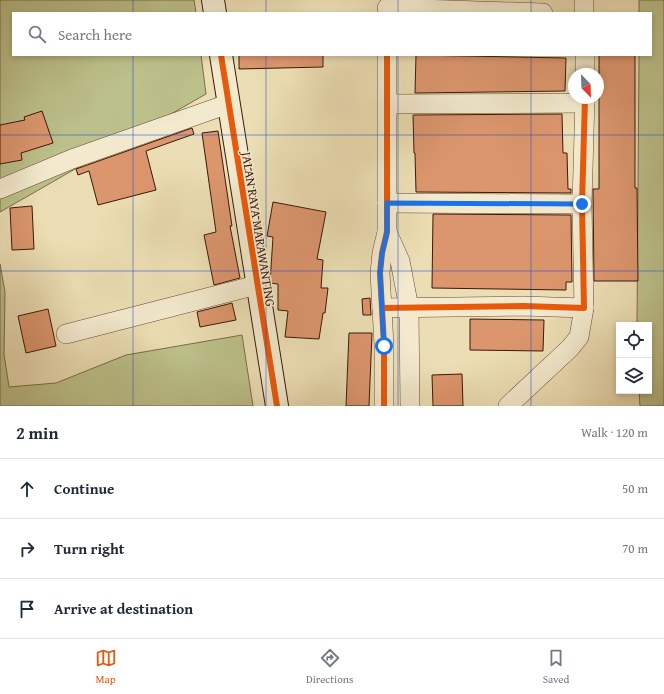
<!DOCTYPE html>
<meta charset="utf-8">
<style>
:root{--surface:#fff;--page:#f6f6f7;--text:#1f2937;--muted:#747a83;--line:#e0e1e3;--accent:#ea580c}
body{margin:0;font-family:"Gentium Book Plus",serif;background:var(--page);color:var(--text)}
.controls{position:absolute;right:12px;bottom:12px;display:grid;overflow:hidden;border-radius:0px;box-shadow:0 2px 6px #0003}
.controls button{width:36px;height:36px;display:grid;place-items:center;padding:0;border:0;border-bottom:1px solid var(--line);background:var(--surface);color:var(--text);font:20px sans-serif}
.compass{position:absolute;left:568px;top:68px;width:36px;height:36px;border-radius:50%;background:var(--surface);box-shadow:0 2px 6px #0003;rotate:157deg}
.stop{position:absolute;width:12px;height:12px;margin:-9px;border:3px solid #1a73e8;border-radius:50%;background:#fff}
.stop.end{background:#1a73e8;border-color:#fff;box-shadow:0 1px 4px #0008}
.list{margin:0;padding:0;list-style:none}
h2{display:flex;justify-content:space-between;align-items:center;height:52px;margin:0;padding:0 16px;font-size:17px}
h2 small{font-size:13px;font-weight:400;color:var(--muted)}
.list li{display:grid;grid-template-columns:26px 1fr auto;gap:12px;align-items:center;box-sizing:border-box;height:60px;padding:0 16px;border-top:1px solid var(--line)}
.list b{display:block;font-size:15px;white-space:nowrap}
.list em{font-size:13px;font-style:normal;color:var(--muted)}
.icon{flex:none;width:22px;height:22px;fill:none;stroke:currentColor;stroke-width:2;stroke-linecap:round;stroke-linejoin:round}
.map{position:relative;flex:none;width:664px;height:406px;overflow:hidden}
.search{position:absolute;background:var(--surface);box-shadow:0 2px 6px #0003;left:12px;right:12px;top:12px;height:44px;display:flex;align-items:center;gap:10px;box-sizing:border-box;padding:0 14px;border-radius:0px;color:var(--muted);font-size:15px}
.sheet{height:232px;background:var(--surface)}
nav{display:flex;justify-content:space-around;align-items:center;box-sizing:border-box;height:56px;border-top:1px solid var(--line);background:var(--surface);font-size:11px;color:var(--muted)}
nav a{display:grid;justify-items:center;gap:2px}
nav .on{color:var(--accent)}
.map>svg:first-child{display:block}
</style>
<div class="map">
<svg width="664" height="406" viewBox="0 0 664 406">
<rect width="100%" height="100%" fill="#ecdeb4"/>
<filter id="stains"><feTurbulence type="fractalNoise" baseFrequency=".005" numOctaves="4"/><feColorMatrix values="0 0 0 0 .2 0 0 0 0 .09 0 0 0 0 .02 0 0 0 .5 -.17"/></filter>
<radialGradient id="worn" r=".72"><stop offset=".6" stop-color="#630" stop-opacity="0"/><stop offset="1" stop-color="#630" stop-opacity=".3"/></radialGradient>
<g fill="#bcc08a" stroke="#7c6c4a">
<polygon points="0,0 194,0 196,13 13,13 13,55 201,55 206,94 0,212"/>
<polygon points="639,0 664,0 664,406 640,406 639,391 649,391 649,325 637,325 639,55 651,55 651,13 639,13"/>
<polygon points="0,264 5,292 4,354 9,387 56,383 126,355 242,335 253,406 0,406"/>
</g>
<g fill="#dc966d" stroke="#3b180a">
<polygon points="239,55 323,55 323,67 239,69"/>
<polygon points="416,55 566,58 565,91 415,93"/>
<polygon points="599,55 635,55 635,188 637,188 638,281 594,281 593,189 599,189"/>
<polygon points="42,111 53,143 21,153 22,160 0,164 0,125 25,120 24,117"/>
<polygon points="562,114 563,153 567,153 568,189 571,189 571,193 416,192 415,153 414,153 413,115"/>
<polygon points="192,128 194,134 146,151 156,190 98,205 89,171 78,175 76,169"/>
<polygon points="218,131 232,226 230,226 240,278 214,285 204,235 216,232 202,133"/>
<polygon points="273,202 326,212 317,259 323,260 321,288 328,288 325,313 323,313 319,339 285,337 288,311 278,310 278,284 270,283 273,237 267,236"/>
<polygon points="32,206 34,249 12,250 10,208"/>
<polygon points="433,214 571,215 572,282 566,282 566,290 432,288"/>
<polygon points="370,298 371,315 363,315 362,299"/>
<polygon points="232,303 236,320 200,327 197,312"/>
<polygon points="48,309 56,346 26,353 18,316"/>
<polygon points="470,319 544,320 543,351 470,350"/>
<polygon points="349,333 372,333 369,406 346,406"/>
<polygon points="462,374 463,406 433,406 432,375"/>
</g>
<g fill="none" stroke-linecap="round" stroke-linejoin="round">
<g stroke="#674a34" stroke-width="20">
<g id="street">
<polyline points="387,8 543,13"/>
<polyline points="584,13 584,0"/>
<polyline points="585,55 585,74"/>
<polyline points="388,104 585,103"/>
<polyline points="0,189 72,159 228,104"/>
<polyline points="387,203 582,204"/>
<polyline points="387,232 400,261 409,308 410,406"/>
<polyline points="382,308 523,306 584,308 582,204 585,98"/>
<polyline points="66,334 257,285"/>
<polyline points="384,406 384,345 380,273 382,253 387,232 387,55"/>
<polyline points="508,406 570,348 579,337 584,308"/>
</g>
</g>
<g stroke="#3b180a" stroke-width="24">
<g id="secondary">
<polyline points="213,0 215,13"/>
<polyline points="221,55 277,406"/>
</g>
</g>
<use href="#street" stroke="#f3eace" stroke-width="19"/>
<use href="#secondary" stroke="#f3eace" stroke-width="22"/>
<g stroke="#f3eace" stroke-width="8">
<g id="cycleway">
<polyline points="221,55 277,406"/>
<polyline points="382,308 523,306 584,308 582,204 585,98"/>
<polyline points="384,406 384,345 380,273 382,253 387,232 387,55"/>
</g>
</g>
<use href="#cycleway" stroke="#e8590c" stroke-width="6"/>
</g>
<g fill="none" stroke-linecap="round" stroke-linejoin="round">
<polyline stroke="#1a73e8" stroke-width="5" points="384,346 380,273 382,254 387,232 387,203 582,204"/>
</g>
<path fill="none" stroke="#1d4ed8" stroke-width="1" stroke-opacity="0.55" d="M133,0V13M266,0V13M398,0V13M531,0V13M133,55V406M266,55V406M398,55V406M531,55V406M0,135H664M0,271H664"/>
<g text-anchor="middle" stroke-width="3" stroke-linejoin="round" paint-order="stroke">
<g font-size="13" fill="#3b180a" stroke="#f3eace">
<text transform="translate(259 229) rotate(81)" y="5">JALAN RAYA MARAWANTING</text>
</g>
</g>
<rect width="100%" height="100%" filter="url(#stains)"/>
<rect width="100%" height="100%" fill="url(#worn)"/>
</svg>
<div class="controls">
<button><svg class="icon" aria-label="locate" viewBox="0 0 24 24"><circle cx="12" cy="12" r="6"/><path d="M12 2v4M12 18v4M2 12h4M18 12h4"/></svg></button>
<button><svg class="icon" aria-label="layers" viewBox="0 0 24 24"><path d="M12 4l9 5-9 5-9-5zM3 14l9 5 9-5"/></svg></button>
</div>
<svg class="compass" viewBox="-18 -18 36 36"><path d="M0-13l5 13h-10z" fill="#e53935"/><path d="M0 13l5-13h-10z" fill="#747a83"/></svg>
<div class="stop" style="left:384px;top:346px"></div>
<div class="stop end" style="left:582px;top:204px"></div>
<div class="search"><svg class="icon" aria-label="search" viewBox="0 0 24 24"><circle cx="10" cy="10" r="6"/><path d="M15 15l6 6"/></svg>Search here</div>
</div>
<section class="sheet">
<h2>2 min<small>Walk · 120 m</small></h2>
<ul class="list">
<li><svg class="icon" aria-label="ahead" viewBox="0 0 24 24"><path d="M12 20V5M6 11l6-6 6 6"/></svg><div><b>Continue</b></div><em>50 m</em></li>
<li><svg class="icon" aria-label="right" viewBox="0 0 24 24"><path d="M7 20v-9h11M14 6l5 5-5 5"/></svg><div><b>Turn right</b></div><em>70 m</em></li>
<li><svg class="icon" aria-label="arrive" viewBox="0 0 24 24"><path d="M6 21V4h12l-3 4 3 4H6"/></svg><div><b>Arrive at destination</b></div></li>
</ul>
</section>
<nav>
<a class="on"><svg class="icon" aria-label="map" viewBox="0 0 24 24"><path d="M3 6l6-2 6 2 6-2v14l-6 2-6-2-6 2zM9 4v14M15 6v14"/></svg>Map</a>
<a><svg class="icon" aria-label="directions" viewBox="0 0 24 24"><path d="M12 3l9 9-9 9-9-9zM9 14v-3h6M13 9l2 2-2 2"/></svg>Directions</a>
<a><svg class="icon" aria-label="saved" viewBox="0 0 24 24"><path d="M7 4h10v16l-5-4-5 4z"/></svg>Saved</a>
</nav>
